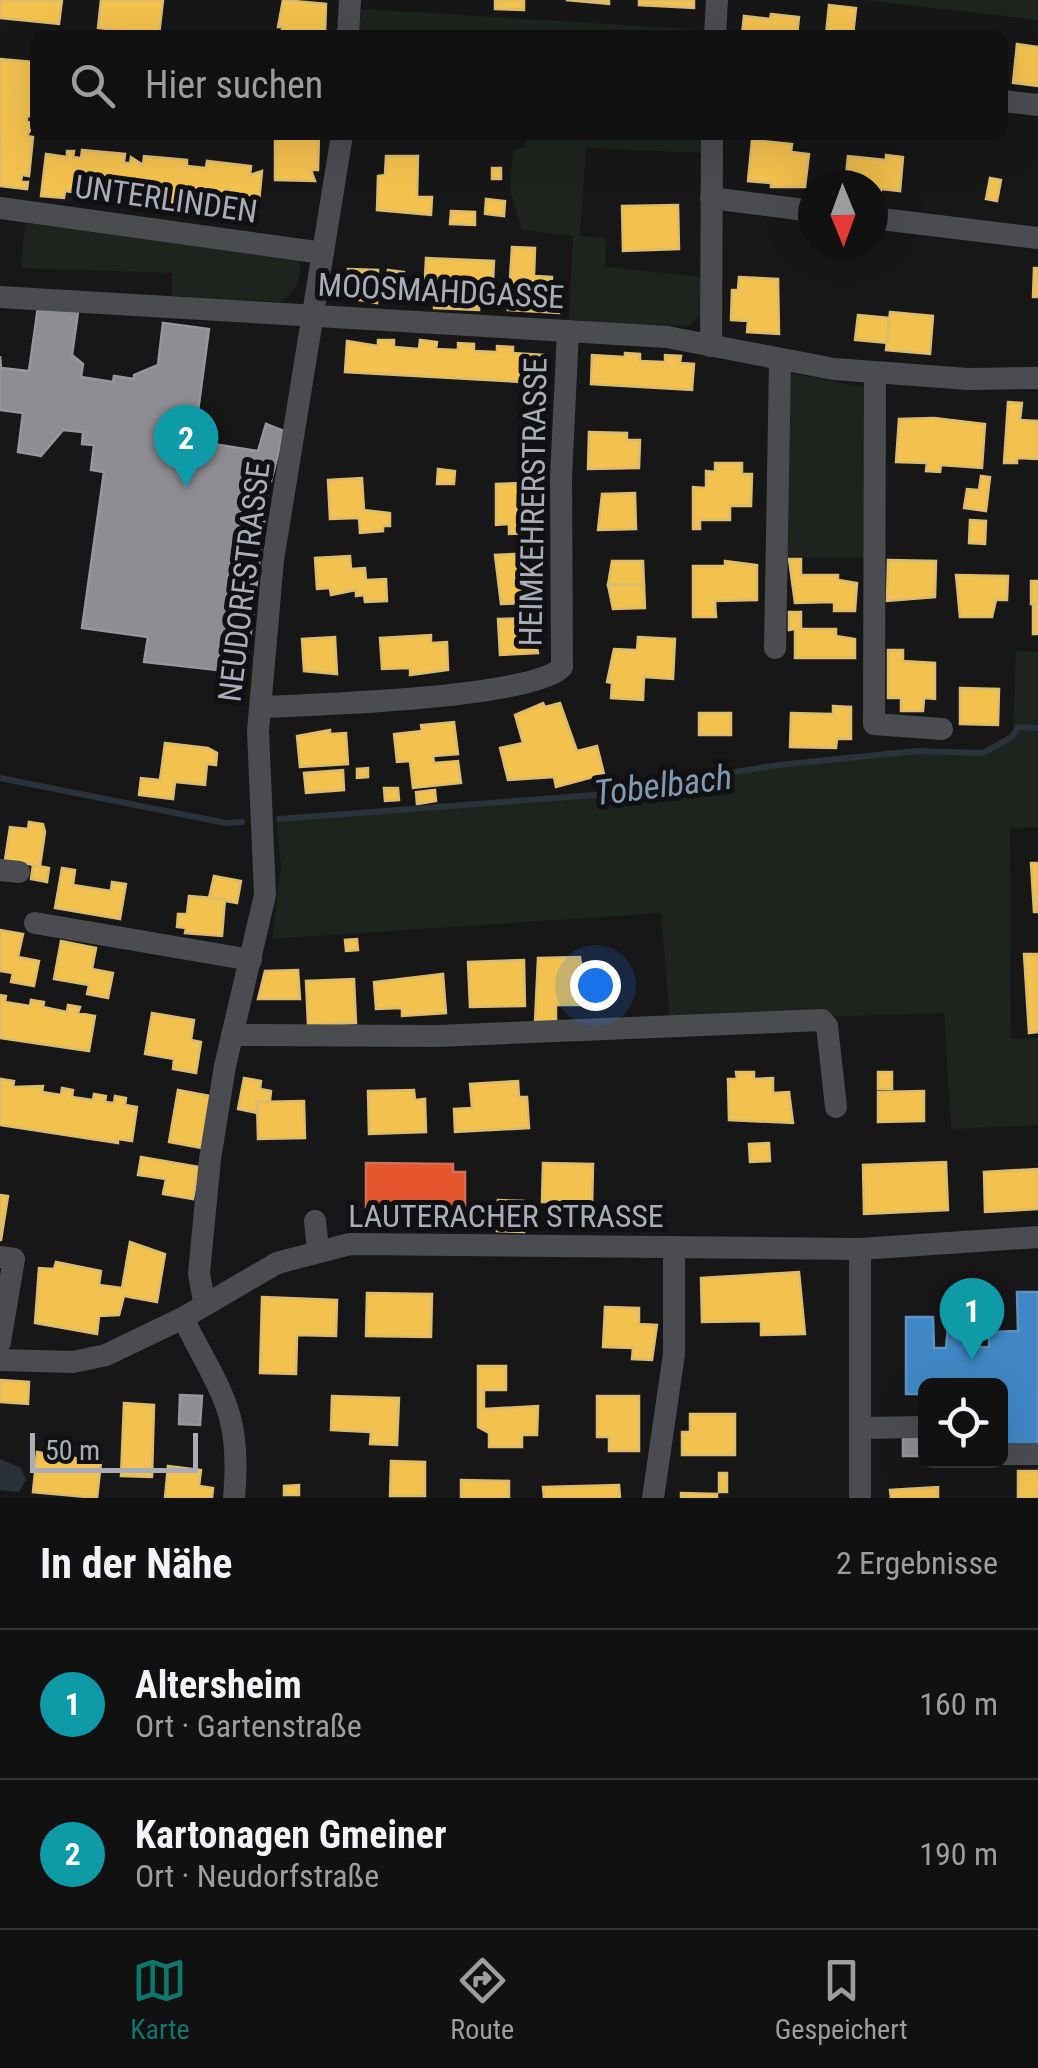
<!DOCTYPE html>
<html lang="de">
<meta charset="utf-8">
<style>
:root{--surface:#111;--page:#1e1f1f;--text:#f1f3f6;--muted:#9c9d9f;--line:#303131;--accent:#0f766e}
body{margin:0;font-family:"Roboto Condensed",sans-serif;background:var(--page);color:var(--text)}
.controls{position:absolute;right:30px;bottom:30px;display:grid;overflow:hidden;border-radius:15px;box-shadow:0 10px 40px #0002}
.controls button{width:90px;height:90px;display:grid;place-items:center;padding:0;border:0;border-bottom:2px solid var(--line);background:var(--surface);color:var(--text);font:50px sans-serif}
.compass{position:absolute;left:798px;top:170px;width:90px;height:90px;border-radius:50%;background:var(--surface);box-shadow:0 10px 40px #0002;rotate:179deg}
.scale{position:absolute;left:30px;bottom:25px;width:168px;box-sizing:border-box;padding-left:10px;border:5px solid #a8adb8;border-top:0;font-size:28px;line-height:35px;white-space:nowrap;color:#a8adb8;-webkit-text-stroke:8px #111113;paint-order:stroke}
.you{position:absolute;left:595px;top:985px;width:35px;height:35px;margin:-25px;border:8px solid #fff;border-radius:50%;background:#1a73e8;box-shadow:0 0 0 15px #1a73e833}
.badge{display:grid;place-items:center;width:65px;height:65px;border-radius:50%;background:var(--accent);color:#fff;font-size:32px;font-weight:700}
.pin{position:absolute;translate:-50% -82px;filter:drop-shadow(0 2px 5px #0008)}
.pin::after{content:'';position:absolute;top:52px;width:35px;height:30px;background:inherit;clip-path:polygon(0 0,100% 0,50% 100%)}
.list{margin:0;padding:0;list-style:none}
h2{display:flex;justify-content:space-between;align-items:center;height:130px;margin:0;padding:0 40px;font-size:42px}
h2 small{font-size:32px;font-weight:400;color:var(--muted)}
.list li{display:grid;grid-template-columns:65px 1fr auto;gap:30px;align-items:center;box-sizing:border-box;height:150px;padding:0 40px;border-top:2px solid var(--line)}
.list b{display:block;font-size:38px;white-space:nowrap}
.list p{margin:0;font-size:32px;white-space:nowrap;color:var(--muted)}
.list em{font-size:32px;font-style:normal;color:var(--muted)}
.icon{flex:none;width:55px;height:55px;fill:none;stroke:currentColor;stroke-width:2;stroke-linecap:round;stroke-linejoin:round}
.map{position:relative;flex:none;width:1038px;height:1498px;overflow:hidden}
.search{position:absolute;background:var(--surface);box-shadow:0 10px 40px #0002;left:30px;right:30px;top:30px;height:110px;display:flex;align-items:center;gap:25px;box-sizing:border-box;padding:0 35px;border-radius:15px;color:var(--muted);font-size:38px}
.sheet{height:430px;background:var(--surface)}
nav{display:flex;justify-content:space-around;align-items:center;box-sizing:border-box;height:140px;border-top:2px solid var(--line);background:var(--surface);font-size:28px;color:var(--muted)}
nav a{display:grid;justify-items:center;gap:5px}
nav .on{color:var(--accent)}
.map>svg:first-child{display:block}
</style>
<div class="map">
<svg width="1038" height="1498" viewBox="0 0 1038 1498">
<rect width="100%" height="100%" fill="#171717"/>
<g fill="#1d241e">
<polygon points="864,0 1038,0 1038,20"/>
<polygon points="362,9 704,30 704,35 358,35"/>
<polygon points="526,135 704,135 703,153 586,148 580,236 606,238 605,267 704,277 700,315 690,325 636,328 569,319 573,236 522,230 510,190 513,150 525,147"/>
<path d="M25,223L299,257C303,277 296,291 281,302L172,296V273L21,268Z"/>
<polygon points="785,372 863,387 867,398 865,558 783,557"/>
<polygon points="1016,651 1038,652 1038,827 1010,828 1011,1039 1038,1038 1038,1125 951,1129 944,1013 670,1022 661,913 272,939 281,866 276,819 595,796 779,766 917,752 983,754 1013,737"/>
</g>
<polygon fill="#2a3239" points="0,1459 21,1468 26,1480 19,1492 0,1490"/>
<g fill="#f2c14e" stroke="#dcbb6e" stroke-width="2.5">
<polygon points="0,0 62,0 59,24 0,18"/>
<polygon points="101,0 163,0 159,35 98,28"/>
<polygon points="283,0 326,4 325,35 282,35 282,27 278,27"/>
<polygon points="495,0 524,0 524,10 495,9"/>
<polygon points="566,0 609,0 609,4"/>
<polygon points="639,0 694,0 694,8 639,5"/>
<polygon points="829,5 856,8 853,35 826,35"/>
<polygon points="771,14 799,17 797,35 742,35 744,16 770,19"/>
<polygon points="1017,44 1038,47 1038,86 1013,83"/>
<polygon points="0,59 35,62 30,74 35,74 35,117 27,116 27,122 34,123 27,136 33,137 29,176 22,175 21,182 28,182 27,189 0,186"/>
<polygon points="319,135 318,170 311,170 315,181 275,180 275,136"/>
<polygon points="752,140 792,144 791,152 809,154 805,187 771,187 771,183 748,181"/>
<polygon points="82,150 125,154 124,163 130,163 131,157 143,165 144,156 187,160 187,166 206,168 207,161 251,166 250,175 262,171 258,212 222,213 223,207 158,205 159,201 109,196 108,201 95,200 95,195 65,191 64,198 41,196 46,154 67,157 67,151 74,151 73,157 81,158"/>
<polygon points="886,155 903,157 900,191 881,189 880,195 873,194 873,185 845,185 848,156 886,160"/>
<polygon points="386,156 418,156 417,197 432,197 431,215 377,210 378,176 385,175"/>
<rect x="492" y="168" width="9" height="11"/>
<polygon points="990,178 1001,180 997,201 986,199"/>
<polygon points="486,199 505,201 504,216 485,214"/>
<polygon points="678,205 679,249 623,251 622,206"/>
<polygon points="451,211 475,212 475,225 450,224"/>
<polygon points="512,247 535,248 534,276 552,277 551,293 560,294 559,313 508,310"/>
<polygon points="426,258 494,261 492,299 480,298 479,310 434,308 435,297 424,296"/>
<polygon points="1034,268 1038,268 1038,297 1033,297"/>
<polygon points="348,269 378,270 377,303 347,298"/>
<polygon points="388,270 404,272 403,281 411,282 410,299 386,292"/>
<polygon points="739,277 778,279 779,334 747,332 748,321 731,320 732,290 738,290"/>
<polygon points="890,312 933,316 930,354 886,350"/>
<polygon points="858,315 889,318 887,343 855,340"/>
<polygon points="378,340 394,340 394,347 419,349 420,340 437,342 436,349 458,350 458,343 474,344 474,351 497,352 497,346 513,347 513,353 543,355 541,383 345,372 347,341 378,346"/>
<polygon points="625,353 640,354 640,361 665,362 665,355 681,356 680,363 694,364 692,390 591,384 592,355 625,357"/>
<polygon points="1008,402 1022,403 1020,420 1038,421 1038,459 1017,458 1017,463 1004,463"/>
<polygon points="934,418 985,424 982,468 941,465 940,472 926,471 927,463 896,462 899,419"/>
<polygon points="589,432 627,433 627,440 640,440 639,468 588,469"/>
<polygon points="715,463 742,463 742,474 752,474 751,506 730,506 730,520 700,520 700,529 693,529 693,487 706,488 706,471 715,472"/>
<polygon points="438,469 455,471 454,484 437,484"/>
<polygon points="981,476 990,477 986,511 964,508 967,489 979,490"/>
<polygon points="362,478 364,510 390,513 390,526 383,526 383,531 360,533 359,518 330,519 328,480"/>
<polygon points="524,483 528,503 533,503 531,533 509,534 509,524 496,525 496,484"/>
<polygon points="635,493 636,529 598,530 602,494"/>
<polygon points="970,520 986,521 985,544 969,543"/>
<polygon points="534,553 533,603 501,604 495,555"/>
<polygon points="350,556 351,569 365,568 366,580 386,579 387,601 365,602 364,595 356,596 356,590 331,595 330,588 317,589 315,558"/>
<polygon points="789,559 801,559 801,575 838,575 838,580 857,583 855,611 834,611 834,602 795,603"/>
<polygon points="888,560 936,561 935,597 887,601"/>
<polygon points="612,561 643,561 644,585 608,585"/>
<polygon points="725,561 757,565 757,600 715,601 716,617 693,617 693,566 725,566"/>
<polygon points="956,575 1008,576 1007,600 996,600 992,617 960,617"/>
<rect x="1031" y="581" width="7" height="23"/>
<polygon points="608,585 644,585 645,608 613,609"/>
<rect x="1033" y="604" width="5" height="30"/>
<polygon points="789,612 801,612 801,629 836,629 836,636 855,639 855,658 795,658 795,629 789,630"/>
<polygon points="531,618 538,653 500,655 498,619"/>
<polygon points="431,635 431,643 447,642 448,670 410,675 410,668 382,669 380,638"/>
<polygon points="335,637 337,674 304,671 302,639"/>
<polygon points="638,637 675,639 673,679 644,677 643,700 611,698 612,683 607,682 614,649 637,650"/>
<polygon points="888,650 903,650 903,661 935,663 935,699 924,698 923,711 901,711 901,698 888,698"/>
<polygon points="960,688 999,689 998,725 960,724"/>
<polygon points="543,703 545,707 560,703 577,751 597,746 604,774 556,787 554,777 508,780 500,748 523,743 515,715"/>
<polygon points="833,706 851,707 851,739 837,739 836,748 790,747 791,713 833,714"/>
<rect x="699" y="713" width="32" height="22"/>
<polygon points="454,722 458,754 433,756 434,763 458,761 461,783 413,788 410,761 397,762 394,734 422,731 421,725"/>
<polygon points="330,730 330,734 346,733 348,764 300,767 297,736"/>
<polygon points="165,743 208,748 217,753 216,765 207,764 205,785 175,782 173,799 139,795 141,778 160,780"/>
<polygon points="368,768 368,777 357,778 357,769"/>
<polygon points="343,770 344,790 306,793 304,773"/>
<polygon points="384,788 398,788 399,800 385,801"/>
<polygon points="435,790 436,801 417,804 416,792"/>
<polygon points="29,822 43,824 45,832 40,866 5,860 10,827 28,829"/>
<polygon points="1031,863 1038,863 1038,912 1034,912"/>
<polygon points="33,865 49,868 47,882 31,879"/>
<polygon points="62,868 75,870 73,885 111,891 112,882 126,884 120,919 55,908"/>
<polygon points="214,876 241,881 237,903 209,898"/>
<polygon points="189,896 225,899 222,936 185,933 186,928 177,927 178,914 187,914"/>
<polygon points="0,930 23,934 18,957 39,961 34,986 11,982 13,973 0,971"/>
<polygon points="357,939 358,950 346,951 345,940"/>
<polygon points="61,941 96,948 92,969 113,973 108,998 87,994 89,985 54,979"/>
<polygon points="1024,954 1038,954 1038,1032 1029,1033"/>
<polygon points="580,957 581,964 596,964 597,1005 556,1005 556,1021 535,1022 538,958"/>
<polygon points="524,960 525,1006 470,1007 468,962"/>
<polygon points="298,970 300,999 258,999 265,971"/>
<polygon points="443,974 446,1013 402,1016 402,1008 376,1009 374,982"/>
<polygon points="354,979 356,1023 308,1025 306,981"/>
<polygon points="0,995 6,996 5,1002 30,1006 31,1000 44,1002 43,1007 67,1012 68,1005 80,1007 78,1013 95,1016 89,1051 0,1038"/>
<polygon points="152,1013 194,1020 191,1040 201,1042 196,1073 173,1069 174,1059 145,1054"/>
<polygon points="736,1072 754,1072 754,1079 773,1078 773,1093 789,1092 793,1123 729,1120 728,1079 737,1079"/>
<rect x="878" y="1072" width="14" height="17"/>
<polygon points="244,1078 261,1081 260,1089 271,1091 270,1101 257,1102 257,1113 238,1109"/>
<polygon points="1,1079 14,1081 13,1087 43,1086 42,1092 61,1095 62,1088 73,1090 72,1097 93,1100 94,1094 106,1096 105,1102 114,1103 115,1096 126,1098 125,1105 137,1107 132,1141 118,1139 118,1143 0,1125"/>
<polygon points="518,1081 519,1097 527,1097 529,1128 455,1132 454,1109 472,1108 470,1084"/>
<polygon points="178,1090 210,1096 202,1148 169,1142"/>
<polygon points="414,1090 415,1100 425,1099 426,1132 369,1134 368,1091"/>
<polygon points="924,1091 924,1121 878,1122 878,1092"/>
<polygon points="304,1101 305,1138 258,1139 257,1102"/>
<polygon points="769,1143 770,1161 750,1162 749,1144"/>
<polygon points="141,1157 199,1167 193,1199 163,1194 166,1179 138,1175"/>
<polygon points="946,1162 948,1210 864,1214 863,1165"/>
<polygon points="543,1163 593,1164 592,1209 553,1211 553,1202 542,1202"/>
<polygon points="1038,1169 1038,1209 985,1212 984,1172"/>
<polygon points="0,1195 8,1196 1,1240 0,1240"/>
<polygon points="498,1200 524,1201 524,1232 497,1231"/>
<polygon points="130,1242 165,1254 157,1302 124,1296 119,1315 99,1316 97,1334 35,1323 39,1268 54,1269 56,1262 101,1271 99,1285 122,1288"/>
<polygon points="799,1272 805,1334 761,1335 761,1321 702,1322 701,1278"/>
<polygon points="367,1293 432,1294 431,1337 366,1336"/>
<polygon points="262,1297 337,1300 336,1336 297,1335 296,1374 260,1373"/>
<polygon points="605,1307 639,1308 639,1324 657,1325 652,1360 632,1359 633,1348 603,1347"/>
<polygon points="478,1366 506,1366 506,1390 484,1390 484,1409 538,1406 537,1435 522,1435 522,1447 489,1447 489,1433 478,1427"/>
<polygon points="1,1380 29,1382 28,1404 0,1402"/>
<polygon points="332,1396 399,1398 397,1445 370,1444 371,1432 331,1430"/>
<polygon points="597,1396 639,1396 639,1451 609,1451 609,1437 597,1437"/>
<polygon points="124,1403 154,1405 152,1477 121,1476"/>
<polygon points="690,1414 735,1414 735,1455 682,1455 682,1432 690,1432"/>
<polygon points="37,1452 101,1462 97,1498 33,1492"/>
<polygon points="391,1461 425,1462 425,1496 390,1496"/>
<polygon points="168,1466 201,1470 199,1486 213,1488 212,1498 165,1498"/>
<rect x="1018" y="1471" width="20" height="27"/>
<rect x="719" y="1473" width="8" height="19"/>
<polygon points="461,1480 509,1481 509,1498 461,1498"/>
<polygon points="299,1485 299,1495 284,1495 284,1486"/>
<polygon points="619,1485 620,1498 544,1498 543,1487"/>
<polygon points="938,1487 938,1498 891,1498 890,1490"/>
<polygon points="681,1493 717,1494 717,1498 681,1498"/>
</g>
<polygon fill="#e4572e" stroke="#d27157" stroke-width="2.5" points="366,1163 453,1164 453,1172 465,1172 465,1208 366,1207"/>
<polygon fill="#3f88c5" stroke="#5e93c1" stroke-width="2.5" points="1017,1292 1038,1292 1038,1445 1000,1445 1000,1386 926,1386 926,1394 906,1394 906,1317 933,1317 934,1348 946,1348 948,1326 960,1321 975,1332 976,1347 989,1347 989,1332 1018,1331"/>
<g fill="#8d8d92" stroke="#95979d" stroke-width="2.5">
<polygon points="38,307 78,312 72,355 83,364 81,377 113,382 114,376 134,379 134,375 158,365 163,323 209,329 194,441 258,451 266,424 284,431 267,497 246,673 144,662 148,637 82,628 104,472 91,470 94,445 82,444 83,432 63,430 41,456 18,452 23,413 0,410 0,356 1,368 29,371"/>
<polygon points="180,1395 202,1396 200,1425 179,1424"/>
<polygon points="926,1437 926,1456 903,1456 903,1438"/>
</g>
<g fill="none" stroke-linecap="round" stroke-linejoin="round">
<g stroke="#2a3239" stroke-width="6">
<polyline points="0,778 226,823 242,822"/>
<polyline points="279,819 595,795 778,765 917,751 983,753 1012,737 1018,727 1038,728"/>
</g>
<g stroke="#4b4c50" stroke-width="22">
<polyline points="348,35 350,0"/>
<polyline points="715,35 717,0"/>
<polyline points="1003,101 1038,105"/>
<polyline points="711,198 813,211"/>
<polyline points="0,208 323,253"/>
<polyline points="873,218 1038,238"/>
<polyline points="0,297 667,337 834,369 968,379 1038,378"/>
<polyline points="711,346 712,135"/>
<polyline points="875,373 874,724 942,729"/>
<polyline points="775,648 780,362"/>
<path d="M262,707C313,705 535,698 562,667L561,478L568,331"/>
<polyline points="0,870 19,872"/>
<polyline points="35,923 251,960"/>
<polyline points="232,1035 436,1036 822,1020 827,1026 836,1107"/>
<polyline points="315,1221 318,1250"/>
<polyline points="0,1257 14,1259 0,1342"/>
<polyline points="204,1302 199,1273 210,1159 225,1066 265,895 258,731 273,560 342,135"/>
<path d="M183,1318C220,1393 242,1410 234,1498"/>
<polyline points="0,1360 73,1362 106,1355 183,1318 277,1263 350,1244 860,1249 1038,1237"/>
<polyline points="860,1428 926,1427"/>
<polyline points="1000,1454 1038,1454"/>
<polyline points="653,1498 674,1354 674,1249"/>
<polyline points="860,1498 860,1249"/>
</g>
</g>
<g text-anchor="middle" stroke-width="10" stroke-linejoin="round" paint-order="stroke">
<g font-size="32" fill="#a8adb8" stroke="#111113">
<text transform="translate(166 199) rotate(8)" y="11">UNTERLINDEN</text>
<text transform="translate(441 291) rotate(3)" y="11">MOOSMAHDGASSE</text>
<text transform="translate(533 502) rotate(-89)" y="11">HEIMKEHRERSTRASSE</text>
<text transform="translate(244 582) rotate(-83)" y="11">NEUDORFSTRASSE</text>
<text x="506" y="1227">LAUTERACHER STRASSE</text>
</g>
<g font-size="35" font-style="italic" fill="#7f9bb3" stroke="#111113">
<text transform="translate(663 785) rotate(-7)" y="12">Tobelbach</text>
</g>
</g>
</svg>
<div class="controls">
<button><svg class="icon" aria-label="locate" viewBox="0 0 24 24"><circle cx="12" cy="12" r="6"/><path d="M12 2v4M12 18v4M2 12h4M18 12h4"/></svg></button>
</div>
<svg class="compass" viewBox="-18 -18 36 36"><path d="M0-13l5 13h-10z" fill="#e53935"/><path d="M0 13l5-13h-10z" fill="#9c9d9f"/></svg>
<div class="scale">50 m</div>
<div class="you"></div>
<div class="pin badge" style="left:972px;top:1360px;background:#0f9aa8">1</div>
<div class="pin badge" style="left:186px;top:487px;background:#0f9aa8">2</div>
<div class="search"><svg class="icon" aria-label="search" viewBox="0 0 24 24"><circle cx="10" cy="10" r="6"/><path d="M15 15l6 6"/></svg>Hier suchen</div>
</div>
<section class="sheet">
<h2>In der Nähe<small>2 Ergebnisse</small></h2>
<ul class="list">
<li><span class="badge" style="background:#0f9aa8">1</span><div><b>Altersheim</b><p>Ort · Gartenstraße</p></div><em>160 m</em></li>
<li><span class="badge" style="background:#0f9aa8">2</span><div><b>Kartonagen Gmeiner</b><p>Ort · Neudorfstraße</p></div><em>190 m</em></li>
</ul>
</section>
<nav>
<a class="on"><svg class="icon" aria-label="map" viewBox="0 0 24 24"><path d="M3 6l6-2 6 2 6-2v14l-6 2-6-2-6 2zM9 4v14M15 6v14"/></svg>Karte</a>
<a><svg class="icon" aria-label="directions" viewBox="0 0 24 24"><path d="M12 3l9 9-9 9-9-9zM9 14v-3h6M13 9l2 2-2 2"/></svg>Route</a>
<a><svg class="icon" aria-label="saved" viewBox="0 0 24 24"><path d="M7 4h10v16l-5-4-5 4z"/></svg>Gespeichert</a>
</nav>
